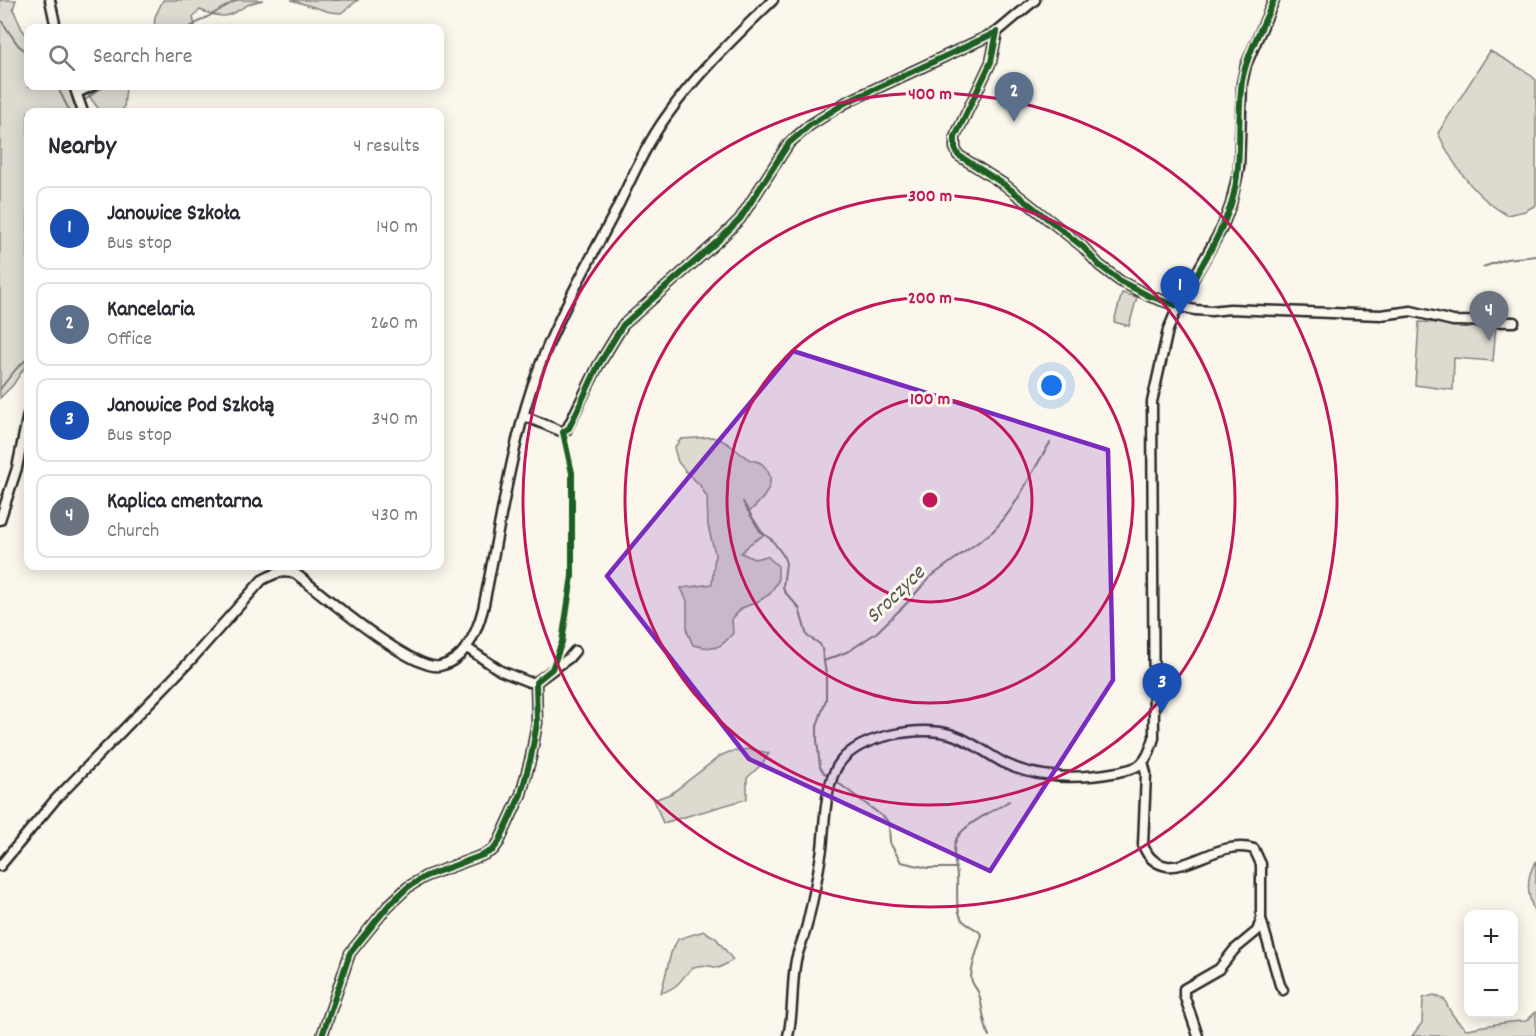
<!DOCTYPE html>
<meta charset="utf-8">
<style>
:root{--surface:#fff;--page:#f2f2f3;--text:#2b2b33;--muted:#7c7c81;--line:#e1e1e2;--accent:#2b2b2b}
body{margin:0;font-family:Dekko,sans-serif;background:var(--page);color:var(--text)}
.controls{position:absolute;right:18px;bottom:18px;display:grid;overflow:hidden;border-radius:12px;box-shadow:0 3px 15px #0003}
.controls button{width:54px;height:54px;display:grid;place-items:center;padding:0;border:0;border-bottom:2px solid var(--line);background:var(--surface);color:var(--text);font:30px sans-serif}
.you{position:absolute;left:1052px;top:386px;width:21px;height:21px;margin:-15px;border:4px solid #fff;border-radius:50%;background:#1a73e8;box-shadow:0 0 0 9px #1a73e833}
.badge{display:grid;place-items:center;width:39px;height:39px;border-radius:50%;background:var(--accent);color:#fff;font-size:20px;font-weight:700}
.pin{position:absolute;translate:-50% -50px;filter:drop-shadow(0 2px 3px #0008)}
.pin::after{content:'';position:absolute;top:32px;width:21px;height:18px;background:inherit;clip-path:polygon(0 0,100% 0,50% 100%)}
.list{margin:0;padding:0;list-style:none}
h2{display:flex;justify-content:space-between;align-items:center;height:78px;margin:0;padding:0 24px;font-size:26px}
h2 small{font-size:20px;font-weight:400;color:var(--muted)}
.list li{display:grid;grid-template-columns:39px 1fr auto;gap:18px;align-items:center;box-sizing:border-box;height:84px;margin:0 12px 12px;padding:0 12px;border:2px solid var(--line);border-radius:12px}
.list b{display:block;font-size:22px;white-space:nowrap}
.list p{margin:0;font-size:20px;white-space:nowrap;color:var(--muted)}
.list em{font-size:20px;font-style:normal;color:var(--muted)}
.icon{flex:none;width:33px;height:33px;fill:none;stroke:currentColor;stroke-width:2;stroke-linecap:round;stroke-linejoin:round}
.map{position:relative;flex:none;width:1536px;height:1036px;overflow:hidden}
.search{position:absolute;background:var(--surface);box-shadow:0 3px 15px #0003;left:24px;top:24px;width:420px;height:66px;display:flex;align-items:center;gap:15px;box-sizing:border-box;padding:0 21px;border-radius:12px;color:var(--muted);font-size:22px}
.panel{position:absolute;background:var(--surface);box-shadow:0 3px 15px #0003;left:24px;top:108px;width:420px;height:462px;border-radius:12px}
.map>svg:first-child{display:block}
</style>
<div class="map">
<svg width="1536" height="1036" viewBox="0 0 1536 1036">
<rect width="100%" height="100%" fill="#fbf7ec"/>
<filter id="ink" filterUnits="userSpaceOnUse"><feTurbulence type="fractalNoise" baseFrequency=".0167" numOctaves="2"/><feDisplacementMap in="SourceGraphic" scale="12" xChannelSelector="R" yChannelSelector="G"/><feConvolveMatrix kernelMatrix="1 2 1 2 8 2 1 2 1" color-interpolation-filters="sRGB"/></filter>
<g filter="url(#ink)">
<g fill="#dddad0" stroke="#84827e" stroke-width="1.5">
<polygon points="0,0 16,0 13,9 22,29 28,37 28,86 71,86 85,112 28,112 28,362 13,385 0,398"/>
<path d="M163,0H263C232,5 238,26 200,10L193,17L195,26L194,28H154L155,17Z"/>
<polygon points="291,0 358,0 341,13 330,12"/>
<path d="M1490,51L1527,72L1536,80V205L1525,211L1507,215C1476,198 1453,165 1438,133Z"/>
<polygon points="96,86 128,86 126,88 124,107 120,112 101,112 86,92"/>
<polygon points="1122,293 1137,297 1129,326 1114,322"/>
<polygon points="1419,322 1496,326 1493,361 1454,358 1453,390 1415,385"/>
<path d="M712,437C731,442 733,450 749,459C753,461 759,461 762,464C781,481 763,500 749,512L764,535L751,543L741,553L754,559L767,556L778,566V581L770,594L757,602L742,608L732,619L733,633C720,650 714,650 693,645L687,631V601L681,588L712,584L715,554L708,526L707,497L699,484L688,474L678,462L674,448L681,439Z"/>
<polygon points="749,749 769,753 763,763 747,778 747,799 663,823 654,800 672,793 720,756 729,752"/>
<path d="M1536,862V915C1528,899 1524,877 1536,862Z"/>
<path d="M704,931L716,938L733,960L719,968C679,957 693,984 661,993L671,953L678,939Z"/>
<path d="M1434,995L1445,1000C1449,1012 1455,1020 1466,1029C1487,1026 1505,1021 1526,1021L1536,1012V1036H1412L1422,1023L1423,998Z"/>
</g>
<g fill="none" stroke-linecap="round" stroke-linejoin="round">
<g stroke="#7b7a75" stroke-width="2">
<polyline points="334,0 339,0"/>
<polyline points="0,19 18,45 28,53"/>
<polyline points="188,28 237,0"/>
<polyline points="57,86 70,112"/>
<polyline points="82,102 104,86"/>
<polyline points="75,112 78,106"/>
<polyline points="1483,267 1506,259 1536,256"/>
<polyline points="0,389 16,369 28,358"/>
<polyline points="743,502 760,531 772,540 783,555 786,563 783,587 784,591 799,608 807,636 820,644 822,649 826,674 826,699 817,726 817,740 820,767 824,773 830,776"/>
<path d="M824,661L849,651L876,633L908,602L929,578L992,532C1017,508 1031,472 1050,443"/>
<polyline points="837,782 886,819 889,825 890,843 901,862 928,868 955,868"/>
<path d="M989,1036C983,1022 983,1008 979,994C977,988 971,984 971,977C972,962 978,949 982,935C977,927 966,927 961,918C955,905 958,890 957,876C956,865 952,855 955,843C958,826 995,811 1009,801"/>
</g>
<g stroke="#2b2b2b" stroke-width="13">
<g id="minor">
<polyline points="50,0 56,28"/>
<polyline points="997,32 991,62 955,137 955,148 958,155 1005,185 1083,247 1099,265 1120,281 1149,296 1178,306 1195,310 1211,311 1230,309 1381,315 1411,311 1453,321 1514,322"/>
<polyline points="74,86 83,112"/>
<polyline points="77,93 92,86"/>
<polyline points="524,416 563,432 566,431 598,366 623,325 719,240 740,219 789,143 810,125 845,103 997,32 1035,0"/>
<polyline points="0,520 17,468 28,414"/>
<polyline points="467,648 501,671 529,682 536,682 569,658 575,651"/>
<path d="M1143,762L1146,773L1143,845C1147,856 1155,864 1167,866C1191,869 1223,839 1254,849L1261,864V919L1280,985L1283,990"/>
<path d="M0,866L55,800L190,661L262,580C275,573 282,570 296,574C321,593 413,672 440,666C466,660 477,632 483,609C497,542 507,472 526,406C546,337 582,275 615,212C631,180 645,146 666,117C696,74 736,36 773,0"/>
<polyline points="322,1036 350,953 388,906 408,887 426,876 483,855 493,850 499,842 521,794 531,757 537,723 536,682"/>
<path d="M788,1036C794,1011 791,985 796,960C799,948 804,937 807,925C813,900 818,874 822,849C825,824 824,782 841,761C862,735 919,726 950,734C971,740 988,755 1006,764C1041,780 1081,779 1118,772C1126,770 1136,769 1142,763C1149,756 1151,747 1154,738L1152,402L1168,330L1178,306L1222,228L1231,204L1239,168L1242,83L1246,65L1274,0"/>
<polyline points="1198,1036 1184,995 1184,989 1219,969 1234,950 1257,931 1261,920"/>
</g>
</g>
<use href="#minor" stroke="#fbf7ec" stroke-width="8"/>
<g stroke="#fbf7ec" stroke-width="10">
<path id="cycleway" d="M322,1036L350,953L388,906L408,887L426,876L483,855L493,850L499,842L521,794L531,757L537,723L536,682L552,669L562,642L572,576V473L563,432L569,428L598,366L623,325L719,240L740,219L789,143L810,125L845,103L997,32L991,62L955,137V148L958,155L1005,185L1083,247L1099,265L1120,281L1149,296L1178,306C1197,273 1219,240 1231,204C1244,161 1236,123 1242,81C1247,53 1263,26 1274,0"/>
</g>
<use href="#cycleway" stroke="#1b5e20" stroke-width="6"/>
</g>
</g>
<path fill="#7b2cbf" fill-opacity="0.2" stroke="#7b2cbf" stroke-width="4.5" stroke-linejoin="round" d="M793,351L1108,450L1113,680L990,871L749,759L607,576Z"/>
<g fill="none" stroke="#c2185b" stroke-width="3">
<circle cx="930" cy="500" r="102"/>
<circle cx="930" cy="500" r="203"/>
<circle cx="930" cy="500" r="305"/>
<circle cx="930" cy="500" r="407"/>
</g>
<g text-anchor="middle" stroke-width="6" stroke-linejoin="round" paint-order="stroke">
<g font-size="22" font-style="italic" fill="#5a5956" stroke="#fbf7ec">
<text transform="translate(894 593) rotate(-44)" y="8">Sroczyce</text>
</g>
</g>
<circle cx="930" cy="500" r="9" fill="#c2185b" stroke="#fbf7ec" stroke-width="3"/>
<g font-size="18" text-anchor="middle" font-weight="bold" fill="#c2185b" stroke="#fbf7ec" stroke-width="6" stroke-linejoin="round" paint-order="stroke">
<text x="930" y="99">400 m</text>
<text x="930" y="201">300 m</text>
<text x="930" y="303">200 m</text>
<text x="930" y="404">100 m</text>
</g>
</svg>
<div class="controls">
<button>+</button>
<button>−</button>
</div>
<div class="you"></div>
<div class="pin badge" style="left:1180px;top:316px;background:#1a4fb4">1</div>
<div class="pin badge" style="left:1014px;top:122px;background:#5c6f8a">2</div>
<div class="pin badge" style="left:1162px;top:713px;background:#1a4fb4">3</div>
<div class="pin badge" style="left:1489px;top:341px;background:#6b7280">4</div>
<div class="search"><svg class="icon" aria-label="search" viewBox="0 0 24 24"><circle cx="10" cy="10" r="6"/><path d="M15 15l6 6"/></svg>Search here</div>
<section class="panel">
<h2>Nearby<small>4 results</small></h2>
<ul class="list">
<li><span class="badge" style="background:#1a4fb4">1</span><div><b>Janowice Szkoła</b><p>Bus stop</p></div><em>140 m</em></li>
<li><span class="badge" style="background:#5c6f8a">2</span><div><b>Kancelaria</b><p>Office</p></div><em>260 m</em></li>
<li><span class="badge" style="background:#1a4fb4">3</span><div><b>Janowice Pod Szkołą</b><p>Bus stop</p></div><em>340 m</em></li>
<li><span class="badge" style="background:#6b7280">4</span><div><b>Kaplica cmentarna</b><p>Church</p></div><em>430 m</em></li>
</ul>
</section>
</div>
